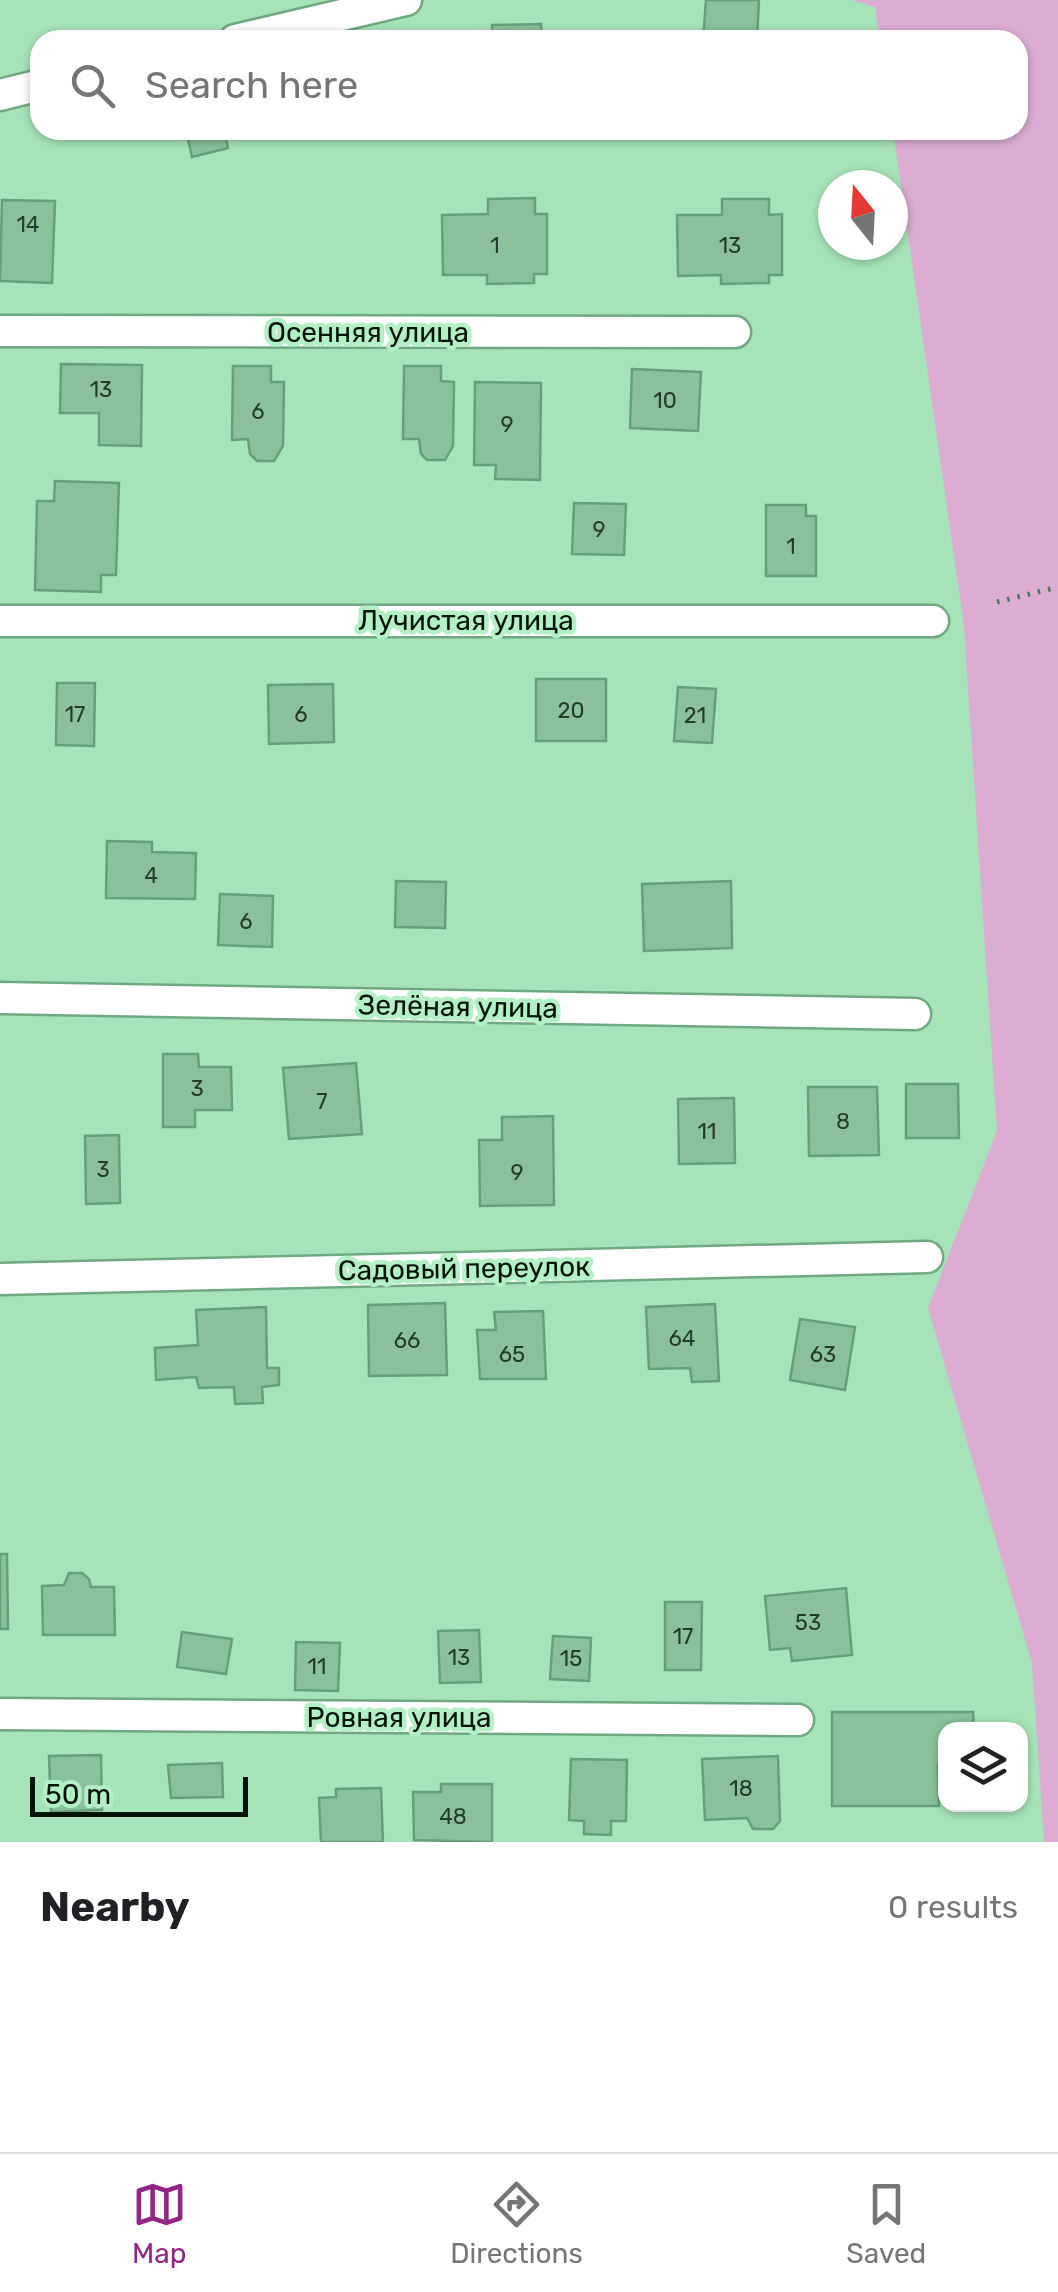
<!DOCTYPE html>
<meta charset="utf-8">
<style>
:root{--surface:#fff;--page:#f6f6f6;--text:#202124;--muted:#757577;--line:#e0e0e0;--accent:#932586}
body{margin:0;font-family:Rubik,sans-serif;background:var(--page);color:var(--text)}
.controls{position:absolute;right:30px;bottom:30px;display:grid;overflow:hidden;border-radius:20px;box-shadow:0 2px 8px #0004}
.controls button{width:90px;height:90px;display:grid;place-items:center;padding:0;border:0;border-bottom:2px solid var(--line);background:var(--surface);color:var(--text);font:50px sans-serif}
.compass{position:absolute;left:818px;top:170px;width:90px;height:90px;border-radius:50%;background:var(--surface);box-shadow:0 2px 8px #0004;rotate:342deg}
.scale{position:absolute;left:30px;bottom:25px;width:218px;box-sizing:border-box;padding-left:10px;border:5px solid #001306;border-top:0;font-size:28px;line-height:35px;white-space:nowrap;color:#001306;-webkit-text-stroke:8px #b4f0c5;paint-order:stroke}
.list{margin:0;padding:0;list-style:none}
h2{display:flex;justify-content:space-between;align-items:center;height:130px;margin:0;padding:0 40px;font-size:42px}
h2 small{font-size:32px;font-weight:400;color:var(--muted)}
.icon{flex:none;width:55px;height:55px;fill:none;stroke:currentColor;stroke-width:2;stroke-linecap:round;stroke-linejoin:round}
.map{position:relative;flex:none;width:1058px;height:1842px;overflow:hidden}
.search{position:absolute;background:var(--surface);box-shadow:0 2px 8px #0004;left:30px;right:30px;top:30px;height:110px;display:flex;align-items:center;gap:25px;box-sizing:border-box;padding:0 35px;border-radius:30px;color:var(--muted);font-size:38px}
.sheet{height:310px;background:var(--surface)}
nav{display:flex;justify-content:space-around;align-items:center;box-sizing:border-box;height:140px;border-top:2px solid var(--line);background:var(--surface);font-size:28px;color:var(--muted)}
nav a{display:grid;justify-items:center;gap:5px}
nav .on{color:var(--accent)}
.map>svg:first-child{display:block}
</style>
<div class="map">
<svg width="1058" height="1842" viewBox="0 0 1058 1842">
<rect width="100%" height="100%" fill="#a7e3b8"/>
<polygon fill="#dcacd3" points="852,0 1058,0 1058,1842 1044,1842 1032,1663 928,1308 997,1131 964,626 893,130 1018,130 1018,40 880,40 875,7"/>
<g fill="#8ac19a" stroke="#66a078" stroke-width="2.5">
<polygon points="706,0 759,0 757,40 703,40"/>
<polygon points="541,24 542,40 493,40 492,25"/>
<polygon points="186,130 224,130 228,148 192,157"/>
<polygon points="535,198 535,214 547,214 547,274 534,274 534,283 487,284 487,275 443,275 442,215 488,214 488,199"/>
<polygon points="722,199 769,199 769,215 782,214 782,275 769,275 769,283 721,284 721,275 678,276 677,215 722,215"/>
<polygon points="2,200 55,201 52,283 0,281"/>
<polygon points="61,364 142,365 141,446 99,445 99,413 60,413"/>
<polygon points="233,366 271,366 271,382 284,382 283,446 274,461 257,461 250,454 248,439 232,440"/>
<polygon points="404,366 441,366 441,381 454,382 453,446 445,460 427,460 421,454 419,439 403,439"/>
<polygon points="632,369 701,372 698,431 630,428"/>
<polygon points="475,382 541,383 540,480 495,479 496,465 474,465"/>
<polygon points="55,481 119,483 116,575 101,575 101,592 35,590 37,501 54,501"/>
<polygon points="574,503 626,504 624,555 572,554"/>
<polygon points="766,505 806,505 806,516 816,516 816,576 766,576"/>
<rect x="536" y="679" width="70" height="62"/>
<polygon points="57,683 95,683 94,746 56,745"/>
<polygon points="333,684 334,742 269,744 268,685"/>
<polygon points="678,687 716,689 712,743 674,741"/>
<polygon points="107,841 152,842 152,852 196,853 195,899 106,898"/>
<polygon points="396,881 446,882 445,928 395,927"/>
<polygon points="731,881 732,948 644,951 642,884"/>
<polygon points="220,894 273,896 272,947 218,945"/>
<polygon points="163,1054 198,1054 199,1067 231,1067 232,1110 195,1110 195,1127 163,1127"/>
<polygon points="356,1063 362,1134 289,1139 283,1068"/>
<polygon points="906,1084 958,1084 959,1138 906,1138"/>
<polygon points="808,1087 877,1087 879,1155 809,1156"/>
<polygon points="734,1098 735,1163 679,1164 678,1099"/>
<polygon points="553,1116 554,1205 480,1206 479,1140 502,1140 502,1117"/>
<polygon points="119,1135 120,1203 86,1204 85,1136"/>
<polygon points="445,1303 447,1375 369,1376 368,1305"/>
<polygon points="715,1304 719,1381 692,1382 690,1368 649,1369 646,1307"/>
<polygon points="266,1307 267,1368 279,1368 279,1385 262,1387 263,1403 235,1404 234,1387 199,1388 196,1377 156,1380 155,1348 198,1345 196,1310"/>
<polygon points="543,1311 546,1379 480,1379 477,1330 496,1330 494,1312"/>
<polygon points="800,1319 855,1327 845,1390 790,1380"/>
<polygon points="0,1554 7,1554 8,1629 0,1629"/>
<polygon points="69,1573 82,1573 89,1579 91,1587 114,1587 115,1635 43,1635 42,1586 64,1585"/>
<polygon points="846,1588 852,1655 792,1661 790,1648 770,1650 765,1596"/>
<polygon points="665,1602 702,1602 701,1670 665,1670"/>
<polygon points="479,1630 481,1682 440,1683 438,1631"/>
<polygon points="182,1632 232,1639 226,1674 177,1667"/>
<polygon points="553,1636 591,1638 589,1681 550,1679"/>
<polygon points="296,1642 340,1643 338,1691 295,1690"/>
<polygon points="832,1712 973,1712 974,1730 946,1730 946,1765 938,1765 939,1806 832,1806"/>
<polygon points="101,1755 102,1810 51,1812 49,1756"/>
<polygon points="778,1756 780,1821 773,1829 753,1829 747,1818 705,1820 702,1759"/>
<polygon points="571,1759 627,1760 626,1821 611,1821 611,1835 584,1834 584,1821 569,1820"/>
<polygon points="222,1763 223,1797 171,1798 168,1765"/>
<polygon points="441,1784 492,1784 492,1842 414,1840 413,1792 441,1792"/>
<polygon points="381,1788 383,1842 321,1842 319,1798 336,1797 336,1789"/>
</g>
<g fill="none" stroke-linecap="round" stroke-linejoin="round">
<g stroke="#6fa981" stroke-width="35">
<g id="minor">
<polyline points="235,40 406,0"/>
<polyline points="0,95 40,85"/>
<polyline points="0,331 735,332"/>
<polyline points="0,621 933,621"/>
<polyline points="0,998 915,1014"/>
<polyline points="0,1279 927,1257"/>
<polyline points="0,1714 798,1720"/>
</g>
</g>
<polyline stroke="#4f765b" stroke-width="5" stroke-dasharray="2.5 8" stroke-linecap="butt" points="997,602 1058,587"/>
<use href="#minor" stroke="#fff" stroke-width="30"/>
</g>
<g text-anchor="middle" stroke-width="9" stroke-linejoin="round" paint-order="stroke">
<g font-size="22" fill="#223e2b">
<text x="28" y="232">14</text>
<text x="495" y="253">1</text>
<text x="730" y="253">13</text>
<text x="101" y="397">13</text>
<text x="665" y="408">10</text>
<text x="258" y="419">6</text>
<text x="507" y="432">9</text>
<text x="599" y="537">9</text>
<text x="791" y="554">1</text>
<text x="571" y="718">20</text>
<text x="75" y="722">17</text>
<text x="301" y="722">6</text>
<text x="695" y="723">21</text>
<text x="151" y="883">4</text>
<text x="246" y="929">6</text>
<text x="197" y="1096">3</text>
<text x="322" y="1109">7</text>
<text x="843" y="1129">8</text>
<text x="707" y="1139">11</text>
<text x="103" y="1177">3</text>
<text x="517" y="1180">9</text>
<text x="682" y="1346">64</text>
<text x="407" y="1348">66</text>
<text x="512" y="1362">65</text>
<text x="823" y="1362">63</text>
<text x="808" y="1630">53</text>
<text x="683" y="1644">17</text>
<text x="459" y="1665">13</text>
<text x="571" y="1666">15</text>
<text x="317" y="1674">11</text>
<text x="741" y="1796">18</text>
<text x="453" y="1824">48</text>
</g>
<g font-size="28" fill="#001306" stroke="#b4f0c5">
<text x="368" y="342">Осенняя улица</text>
<text x="466" y="630">Лучистая улица</text>
<text transform="translate(458 1006) rotate(1)" y="10">Зелёная улица</text>
<text transform="translate(464 1268) rotate(-1)" y="10">Садовый переулок</text>
<text x="399" y="1727">Ровная улица</text>
</g>
</g>
</svg>
<div class="controls">
<button><svg class="icon" aria-label="layers" viewBox="0 0 24 24"><path d="M12 4l9 5-9 5-9-5zM3 14l9 5 9-5"/></svg></button>
</div>
<svg class="compass" viewBox="-18 -18 36 36"><path d="M0-13l5 13h-10z" fill="#e53935"/><path d="M0 13l5-13h-10z" fill="#757577"/></svg>
<div class="scale">50 m</div>
<div class="search"><svg class="icon" aria-label="search" viewBox="0 0 24 24"><circle cx="10" cy="10" r="6"/><path d="M15 15l6 6"/></svg>Search here</div>
</div>
<section class="sheet">
<h2>Nearby<small>0 results</small></h2>
<ul class="list">
</ul>
</section>
<nav>
<a class="on"><svg class="icon" aria-label="map" viewBox="0 0 24 24"><path d="M3 6l6-2 6 2 6-2v14l-6 2-6-2-6 2zM9 4v14M15 6v14"/></svg>Map</a>
<a><svg class="icon" aria-label="directions" viewBox="0 0 24 24"><path d="M12 3l9 9-9 9-9-9zM9 14v-3h6M13 9l2 2-2 2"/></svg>Directions</a>
<a><svg class="icon" aria-label="saved" viewBox="0 0 24 24"><path d="M7 4h10v16l-5-4-5 4z"/></svg>Saved</a>
</nav>
